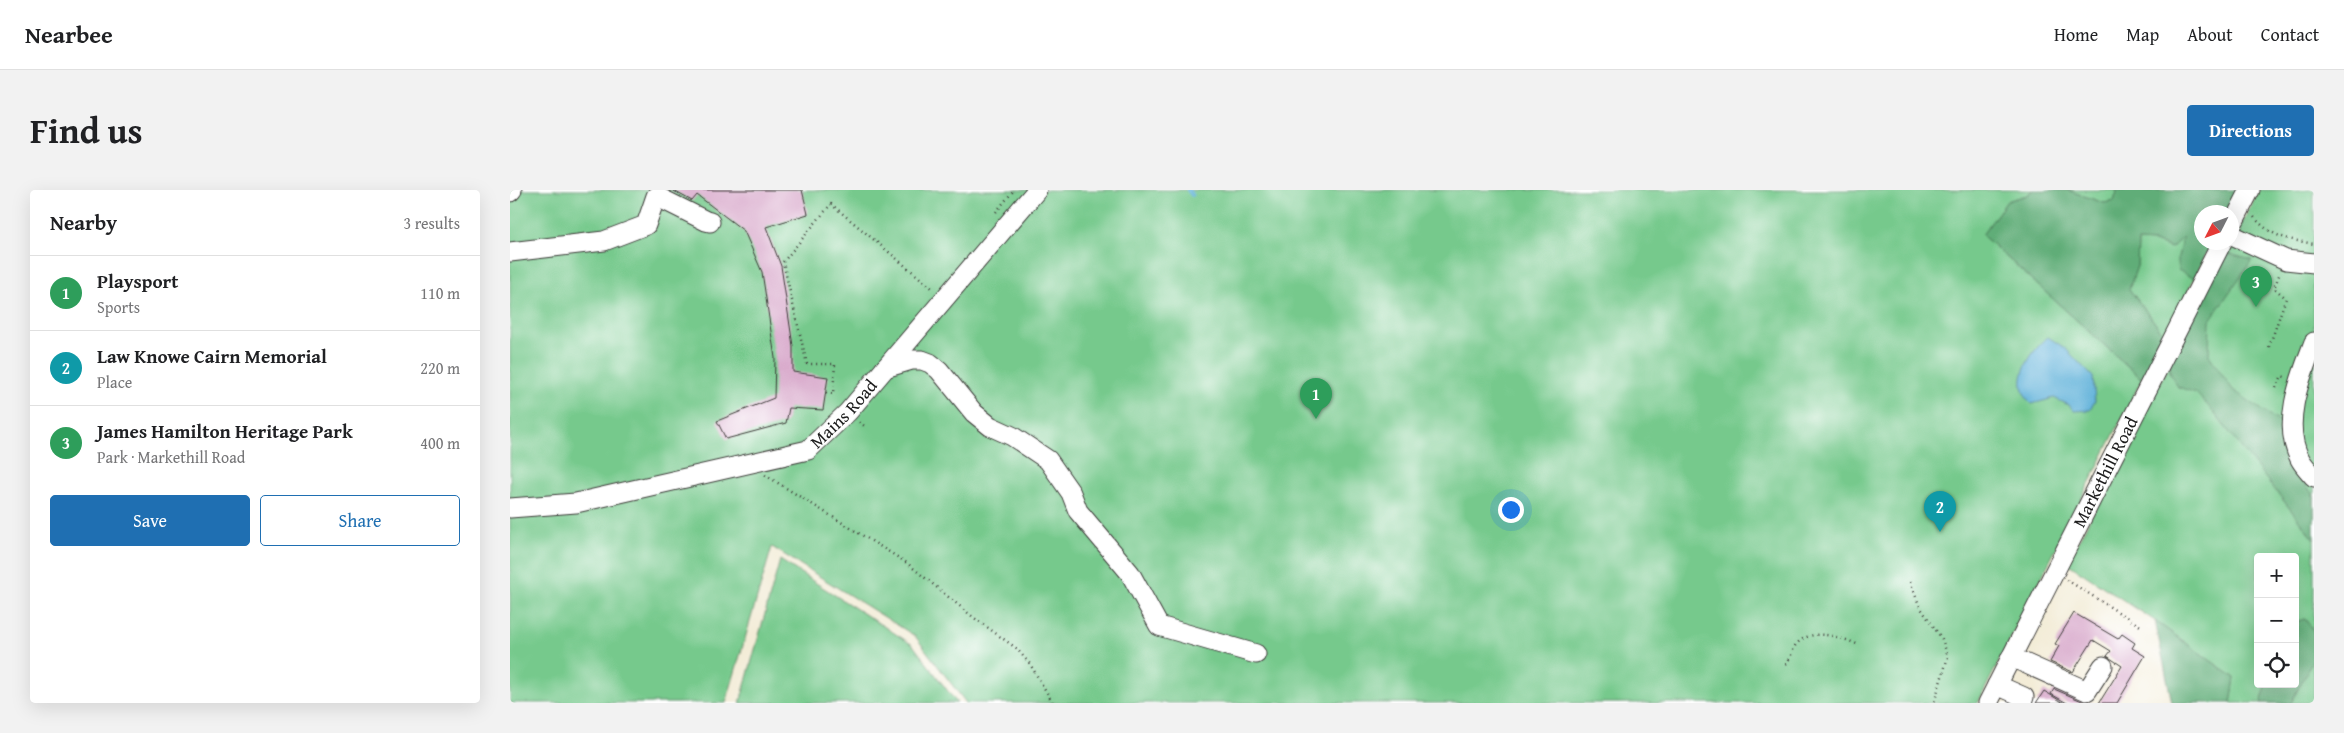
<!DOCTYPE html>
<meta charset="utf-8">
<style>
:root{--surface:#fff;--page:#f2f2f2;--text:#202124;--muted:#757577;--line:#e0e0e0;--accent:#1f6fb2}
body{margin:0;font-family:"Gentium Book Plus",serif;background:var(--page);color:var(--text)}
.controls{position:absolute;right:15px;bottom:15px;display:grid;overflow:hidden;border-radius:5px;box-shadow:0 5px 20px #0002}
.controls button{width:45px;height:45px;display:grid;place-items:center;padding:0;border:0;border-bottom:1px solid var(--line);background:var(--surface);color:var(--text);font:25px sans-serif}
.compass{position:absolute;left:1684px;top:15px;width:45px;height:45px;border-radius:50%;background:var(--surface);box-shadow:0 5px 20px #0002;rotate:228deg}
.you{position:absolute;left:1000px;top:319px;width:18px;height:18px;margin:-12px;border:4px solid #fff;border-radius:50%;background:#1a73e8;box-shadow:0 0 0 8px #1a73e833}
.badge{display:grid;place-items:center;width:32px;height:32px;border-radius:50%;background:var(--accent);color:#fff;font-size:16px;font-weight:700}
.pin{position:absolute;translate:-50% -41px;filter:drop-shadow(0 1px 2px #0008)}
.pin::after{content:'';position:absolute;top:26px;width:18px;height:15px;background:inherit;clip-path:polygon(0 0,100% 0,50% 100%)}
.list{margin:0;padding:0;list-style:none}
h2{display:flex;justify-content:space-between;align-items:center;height:65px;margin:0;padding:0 20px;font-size:21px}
h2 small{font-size:16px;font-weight:400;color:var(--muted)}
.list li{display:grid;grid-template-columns:32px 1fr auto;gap:15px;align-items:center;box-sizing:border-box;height:75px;padding:0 20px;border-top:1px solid var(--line)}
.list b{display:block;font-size:19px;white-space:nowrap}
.list p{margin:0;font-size:16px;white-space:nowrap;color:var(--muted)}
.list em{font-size:16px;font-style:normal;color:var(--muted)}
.actions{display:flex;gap:10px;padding:15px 20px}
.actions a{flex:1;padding:11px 0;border:1px solid var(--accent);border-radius:5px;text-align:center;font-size:18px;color:var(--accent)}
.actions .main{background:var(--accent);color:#fff}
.icon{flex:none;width:28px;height:28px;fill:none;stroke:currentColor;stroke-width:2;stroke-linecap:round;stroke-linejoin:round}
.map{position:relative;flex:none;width:1804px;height:513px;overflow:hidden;border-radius:5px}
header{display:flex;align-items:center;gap:30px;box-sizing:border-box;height:70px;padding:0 25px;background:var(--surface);border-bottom:1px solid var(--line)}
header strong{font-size:24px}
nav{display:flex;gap:28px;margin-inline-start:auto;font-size:18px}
.intro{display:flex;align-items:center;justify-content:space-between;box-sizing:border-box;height:120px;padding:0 30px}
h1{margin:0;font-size:35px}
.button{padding:12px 22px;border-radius:5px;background:var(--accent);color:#fff;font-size:18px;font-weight:700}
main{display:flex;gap:30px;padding:0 30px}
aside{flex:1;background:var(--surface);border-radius:5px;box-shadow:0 5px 20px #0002}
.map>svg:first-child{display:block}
</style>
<header>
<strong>Nearbee</strong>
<nav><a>Home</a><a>Map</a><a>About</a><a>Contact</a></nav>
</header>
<div class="intro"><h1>Find us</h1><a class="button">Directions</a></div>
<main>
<aside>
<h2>Nearby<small>3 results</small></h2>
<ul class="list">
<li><span class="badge" style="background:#2e9e5b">1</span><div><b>Playsport</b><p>Sports</p></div><em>110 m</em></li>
<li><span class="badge" style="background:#0f9aa8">2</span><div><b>Law Knowe Cairn Memorial</b><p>Place</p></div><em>220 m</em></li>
<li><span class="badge" style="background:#2e9e5b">3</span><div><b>James Hamilton Heritage Park</b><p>Park · Markethill Road</p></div><em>400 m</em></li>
</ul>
<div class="actions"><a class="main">Save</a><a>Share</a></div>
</aside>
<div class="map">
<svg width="1804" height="513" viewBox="0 0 1804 513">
<rect width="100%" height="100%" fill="#fff"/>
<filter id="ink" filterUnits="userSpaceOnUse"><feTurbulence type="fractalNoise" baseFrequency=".02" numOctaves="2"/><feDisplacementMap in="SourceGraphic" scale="10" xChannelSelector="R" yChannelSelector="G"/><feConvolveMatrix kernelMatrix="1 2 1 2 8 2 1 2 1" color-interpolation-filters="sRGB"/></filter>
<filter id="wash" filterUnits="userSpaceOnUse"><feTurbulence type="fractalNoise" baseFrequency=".0096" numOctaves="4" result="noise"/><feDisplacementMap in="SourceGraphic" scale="20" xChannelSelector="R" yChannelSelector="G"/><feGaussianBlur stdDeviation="1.12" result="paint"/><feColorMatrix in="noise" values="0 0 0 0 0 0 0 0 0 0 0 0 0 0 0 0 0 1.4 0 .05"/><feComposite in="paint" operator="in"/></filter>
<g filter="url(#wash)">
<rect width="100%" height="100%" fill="#f3ecd7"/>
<g fill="#76c98c" stroke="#497254" fill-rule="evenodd">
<polygon points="0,0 1523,0 1517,5 1497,11 1472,45 1632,189 1468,513 456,513 405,446 262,357 216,513 0,513"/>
<polygon points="1557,0 1605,0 1607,2 1604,11 1594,13"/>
<path d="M1749,0H1804V331L1660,172V183L1668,196L1686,202L1701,218L1804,349V513H1721L1725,488L1645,431L1557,373ZM1748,367H1785V494H1748Z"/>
<polygon points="1673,46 1668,67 1684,89 1655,146 1619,99 1627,76 1628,51 1644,52 1661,58"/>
<polygon points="270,370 403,455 447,513 230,513"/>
</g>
<g fill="#60ad78" stroke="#3e644a">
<polygon points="1523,0 1557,0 1594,13 1604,11 1607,2 1605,0 1728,0 1717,22 1692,22 1692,52 1702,53 1684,89 1668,80 1668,67 1673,47 1661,58 1644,52 1628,51 1627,76 1619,99 1655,146 1632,189 1472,45 1497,11 1517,5"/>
<polygon points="1715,63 1742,70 1700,130 1699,165 1723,200 1771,233 1779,274 1804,306 1804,349 1700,218 1686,203 1668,197 1660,183 1660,171"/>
<polygon points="1795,429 1804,441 1804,468 1781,513 1751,513 1757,494 1785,494 1785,432"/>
<polygon points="1645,431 1725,488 1721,513 1662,513"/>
</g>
<path fill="#5eb1d9" stroke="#3d667a" d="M1538,147L1555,158L1583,187L1585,211L1580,220L1564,221L1559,215L1544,208L1522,214C1499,194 1519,163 1538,147Z"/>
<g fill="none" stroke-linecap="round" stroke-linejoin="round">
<polyline stroke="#5eb1d9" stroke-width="4" points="678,0 682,5"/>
</g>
<g id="blocks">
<g fill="#d9abcc">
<polygon points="162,0 292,0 298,24 256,37 271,76 283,156 283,182 318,187 313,220 279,218 276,233 216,249 207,231 264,208 265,168 252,82 234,41 187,5 182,11"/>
<polygon points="1564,423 1608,449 1612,444 1625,453 1622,458 1635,466 1607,513 1589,513 1612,476 1597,466 1601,461 1583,450 1563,482 1540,472 1549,456 1545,454"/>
<polygon points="1544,499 1572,511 1584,513 1557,513 1541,504"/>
<polygon points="1534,501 1554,513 1526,513"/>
</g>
</g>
</g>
<g filter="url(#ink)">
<use href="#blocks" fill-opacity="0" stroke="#3c3b38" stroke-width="1"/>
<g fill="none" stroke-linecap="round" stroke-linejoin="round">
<g stroke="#3c3b38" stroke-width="21">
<g id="minor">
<polyline points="0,2 2,0"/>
<polyline points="1722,35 1740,0"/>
<polyline points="1722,45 1776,70 1804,73"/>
<polyline points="0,62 94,51 136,35 146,6 196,31 200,32"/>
<path d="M1804,152C1791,186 1771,233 1790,269C1793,275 1799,281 1804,287"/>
<polyline points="375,178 402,170 412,170 420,173 429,180 464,223 480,236 502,246 538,270 561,303 568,321 620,383 649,436 746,464"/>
<path id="s1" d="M0,318L66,313L298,260L338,222L527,0"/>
<polyline points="1501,467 1577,501 1593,476"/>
<polyline points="1487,495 1514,507 1512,513"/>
<path id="s2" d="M1478,513L1712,52"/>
</g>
</g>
<g stroke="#3c3b38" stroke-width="2.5" stroke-dasharray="1 4" stroke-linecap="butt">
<polyline points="486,22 504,0"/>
<path d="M1744,27C1762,48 1778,49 1804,54"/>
<polyline points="1759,157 1776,108 1764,98 1770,83"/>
<polyline points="1766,198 1772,186 1775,187"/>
<polyline points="316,203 323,204 325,174 297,174 273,72 321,14 422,98 423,97"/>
<polyline points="349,232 356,237"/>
<polyline points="255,285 397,373 463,427 506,458 520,474 543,513"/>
<polyline points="1557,390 1632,437"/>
<polyline points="1400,392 1410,417 1432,449 1438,467 1424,513"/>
<path d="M1276,474C1280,469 1282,462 1285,456C1300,436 1331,447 1349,455"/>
</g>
<use href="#minor" stroke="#fff" stroke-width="19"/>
</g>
</g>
<g text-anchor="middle" stroke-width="4" stroke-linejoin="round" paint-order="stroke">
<g font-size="18" fill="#1c1c1c" stroke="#fff">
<text dy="6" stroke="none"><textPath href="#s1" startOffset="355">Mains Road</textPath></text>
<text dy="6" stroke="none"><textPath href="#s2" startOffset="259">Markethill Road</textPath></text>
</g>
</g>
</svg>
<div class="controls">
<button>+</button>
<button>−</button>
<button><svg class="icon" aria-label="locate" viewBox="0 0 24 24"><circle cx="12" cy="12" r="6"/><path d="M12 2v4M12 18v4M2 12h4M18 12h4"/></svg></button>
</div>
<svg class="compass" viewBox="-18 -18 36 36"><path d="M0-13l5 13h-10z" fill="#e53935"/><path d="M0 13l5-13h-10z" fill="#757577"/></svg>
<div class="you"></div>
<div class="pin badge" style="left:806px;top:229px;background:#2e9e5b">1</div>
<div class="pin badge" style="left:1430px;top:342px;background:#0f9aa8">2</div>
<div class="pin badge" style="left:1746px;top:117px;background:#2e9e5b">3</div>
</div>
</main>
